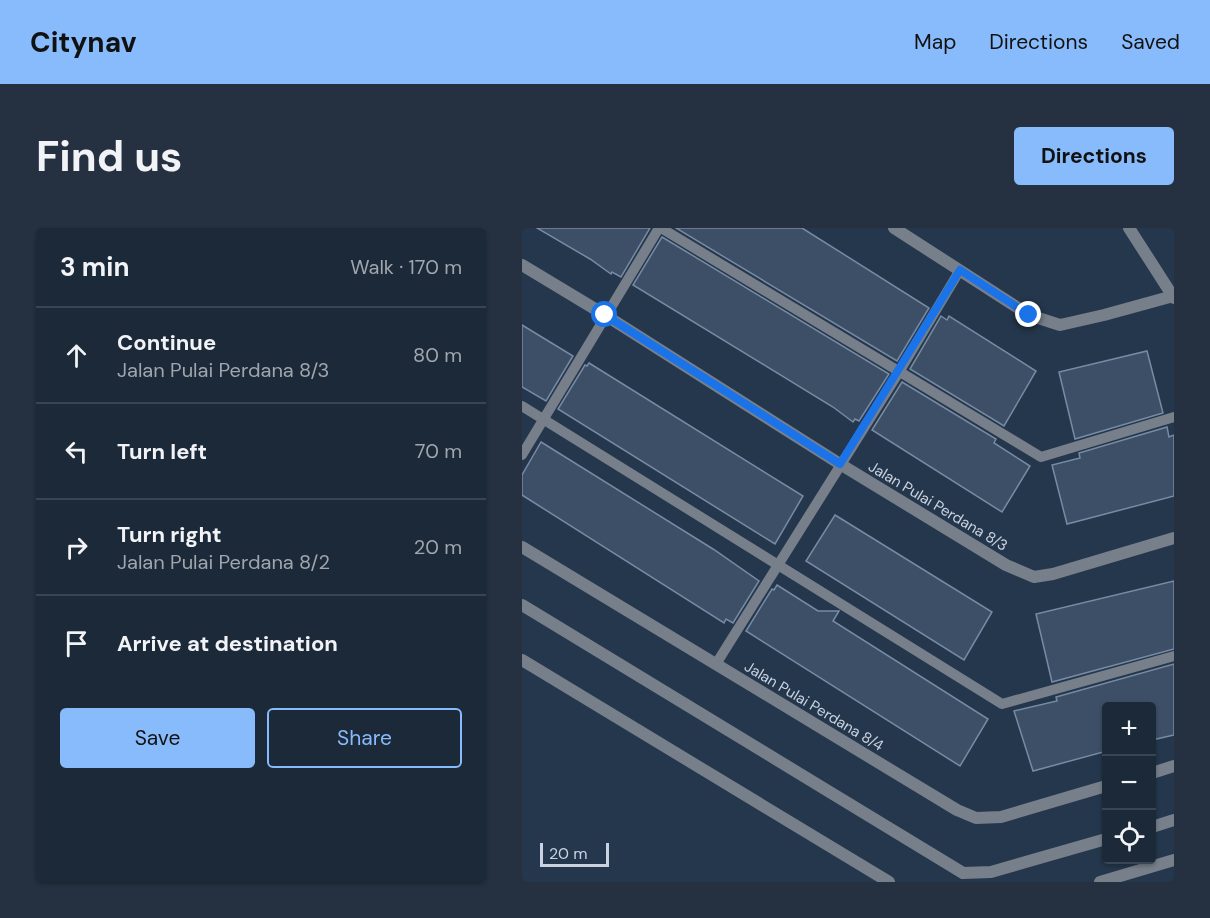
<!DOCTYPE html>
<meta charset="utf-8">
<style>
:root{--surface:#1c2939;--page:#253141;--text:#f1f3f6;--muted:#a0a6ae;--line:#3a4553;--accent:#87bbfb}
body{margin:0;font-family:"DM Sans",sans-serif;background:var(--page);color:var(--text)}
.controls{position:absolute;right:18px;bottom:18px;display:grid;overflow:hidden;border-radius:6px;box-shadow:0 2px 4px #0004}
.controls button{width:54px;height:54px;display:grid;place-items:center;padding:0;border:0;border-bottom:2px solid var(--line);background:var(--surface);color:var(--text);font:30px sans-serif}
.scale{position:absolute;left:18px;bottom:15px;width:69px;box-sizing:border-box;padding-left:6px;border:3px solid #c8d2e0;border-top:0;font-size:16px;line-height:21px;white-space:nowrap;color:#c8d2e0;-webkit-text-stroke:4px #25374c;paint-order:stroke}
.stop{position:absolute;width:18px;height:18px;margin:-14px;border:4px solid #1a73e8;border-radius:50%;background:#fff}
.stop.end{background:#1a73e8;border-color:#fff;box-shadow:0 2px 6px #0008}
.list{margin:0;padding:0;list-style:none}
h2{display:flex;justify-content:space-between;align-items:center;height:78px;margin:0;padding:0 24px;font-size:26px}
h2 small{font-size:20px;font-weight:400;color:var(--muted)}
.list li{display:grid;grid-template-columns:39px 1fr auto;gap:18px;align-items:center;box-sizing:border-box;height:96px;padding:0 24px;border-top:2px solid var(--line)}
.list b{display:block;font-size:22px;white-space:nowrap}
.list p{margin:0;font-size:20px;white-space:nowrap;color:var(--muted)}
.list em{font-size:20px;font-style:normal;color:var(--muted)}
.actions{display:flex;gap:12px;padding:18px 24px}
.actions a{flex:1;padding:14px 0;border:2px solid var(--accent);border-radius:6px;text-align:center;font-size:21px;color:var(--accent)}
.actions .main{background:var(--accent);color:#111}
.icon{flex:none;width:33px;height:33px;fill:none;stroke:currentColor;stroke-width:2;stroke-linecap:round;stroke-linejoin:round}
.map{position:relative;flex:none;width:652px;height:654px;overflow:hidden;border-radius:6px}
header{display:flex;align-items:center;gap:36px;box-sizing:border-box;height:84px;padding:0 30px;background:var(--accent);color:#111}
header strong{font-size:28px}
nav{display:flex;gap:33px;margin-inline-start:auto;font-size:21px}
.intro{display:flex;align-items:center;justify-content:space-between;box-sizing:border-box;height:144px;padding:0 36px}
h1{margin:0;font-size:42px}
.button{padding:15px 27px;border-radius:6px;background:var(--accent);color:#111;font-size:21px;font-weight:700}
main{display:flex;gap:36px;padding:0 36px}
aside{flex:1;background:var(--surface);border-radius:6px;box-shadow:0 2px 4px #0004}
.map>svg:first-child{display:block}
</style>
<header>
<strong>Citynav</strong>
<nav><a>Map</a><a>Directions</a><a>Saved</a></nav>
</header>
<div class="intro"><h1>Find us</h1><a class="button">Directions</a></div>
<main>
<aside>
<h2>3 min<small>Walk · 170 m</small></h2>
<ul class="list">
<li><svg class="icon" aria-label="ahead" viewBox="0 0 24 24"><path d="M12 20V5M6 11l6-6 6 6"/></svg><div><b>Continue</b><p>Jalan Pulai Perdana 8/3</p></div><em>80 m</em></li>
<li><svg class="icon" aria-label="left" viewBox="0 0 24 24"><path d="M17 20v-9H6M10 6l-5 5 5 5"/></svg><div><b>Turn left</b></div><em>70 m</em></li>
<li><svg class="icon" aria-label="right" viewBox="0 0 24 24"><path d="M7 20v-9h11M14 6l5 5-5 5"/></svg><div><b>Turn right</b><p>Jalan Pulai Perdana 8/2</p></div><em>20 m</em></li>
<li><svg class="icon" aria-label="arrive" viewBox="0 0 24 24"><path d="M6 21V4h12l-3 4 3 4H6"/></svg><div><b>Arrive at destination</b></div></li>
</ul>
<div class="actions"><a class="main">Save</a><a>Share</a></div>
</aside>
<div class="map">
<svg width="652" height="654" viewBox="0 0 652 654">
<rect width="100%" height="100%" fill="#25374c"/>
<g fill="#3d4f66" stroke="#778ba4" stroke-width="1.5">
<polygon points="15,0 128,0 99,49 90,44 89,46 68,31"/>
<polygon points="154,0 280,0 407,80 375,133"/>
<polygon points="140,9 367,146 337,193 333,191 331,194 311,179 111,57"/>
<polygon points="419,88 425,92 427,88 514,143 482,198 388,141"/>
<polygon points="0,97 51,128 24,173 0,159"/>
<polygon points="625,123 641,185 553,211 537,144"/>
<polygon points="67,135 281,268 253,316 36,181 63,137 65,138"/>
<polygon points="380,154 474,211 472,215 508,238 480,284 350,202"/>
<polygon points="645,199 647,209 652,207 652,268 545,296 530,237 558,230 557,225"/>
<polygon points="19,214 191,321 237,353 211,395 204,391 202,395 0,267 0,247"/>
<polygon points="313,287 470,384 442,432 284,333"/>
<polygon points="652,353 652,421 530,454 514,386"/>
<polygon points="255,357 296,383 317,383 311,393 466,491 438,538 224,403 250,361 252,362"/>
<polygon points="652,436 652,507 630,512 630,478 585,478 585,523 511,543 492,483 535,473 534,469"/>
</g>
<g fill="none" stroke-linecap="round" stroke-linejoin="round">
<g stroke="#777f8a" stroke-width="10">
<polyline points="139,0 519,229 652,189"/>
<polyline points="0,178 480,476 652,428"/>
<polyline points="0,227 137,0"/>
<polyline points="194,436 377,144 438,42"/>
</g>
<g stroke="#777f8a" stroke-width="12">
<polyline points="372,0 507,87 538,97 582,87 651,68"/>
<polyline points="607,0 652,70"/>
<polyline points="0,37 83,87 318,236 484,337 512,349 531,346 652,310"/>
<polyline points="0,319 435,582 454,590 479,589 584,558"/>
<polyline points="630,545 652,538"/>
</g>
<g stroke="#777f8a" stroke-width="12">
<polyline points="0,377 441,645 469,644 584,611"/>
<polyline points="0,432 367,654"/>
<polyline points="630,599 652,592"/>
<polyline points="578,654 652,632"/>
</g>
</g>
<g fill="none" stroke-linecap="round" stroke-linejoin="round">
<polyline stroke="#1a73e8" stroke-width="8" points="83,87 318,236 438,42 507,87"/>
</g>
<g text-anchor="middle" stroke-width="5" stroke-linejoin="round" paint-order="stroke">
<g font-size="15" fill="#c8d2e0" stroke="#25374c">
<text transform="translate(416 278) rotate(31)" y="5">Jalan Pulai Perdana 8/3</text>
<text transform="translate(292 478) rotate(31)" y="5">Jalan Pulai Perdana 8/4</text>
</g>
</g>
</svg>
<div class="controls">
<button>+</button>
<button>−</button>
<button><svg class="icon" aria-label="locate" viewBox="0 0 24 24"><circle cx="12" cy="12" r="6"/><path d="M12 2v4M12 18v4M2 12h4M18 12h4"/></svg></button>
</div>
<div class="scale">20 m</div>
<div class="stop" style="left:83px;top:87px"></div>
<div class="stop end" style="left:507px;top:87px"></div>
</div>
</main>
